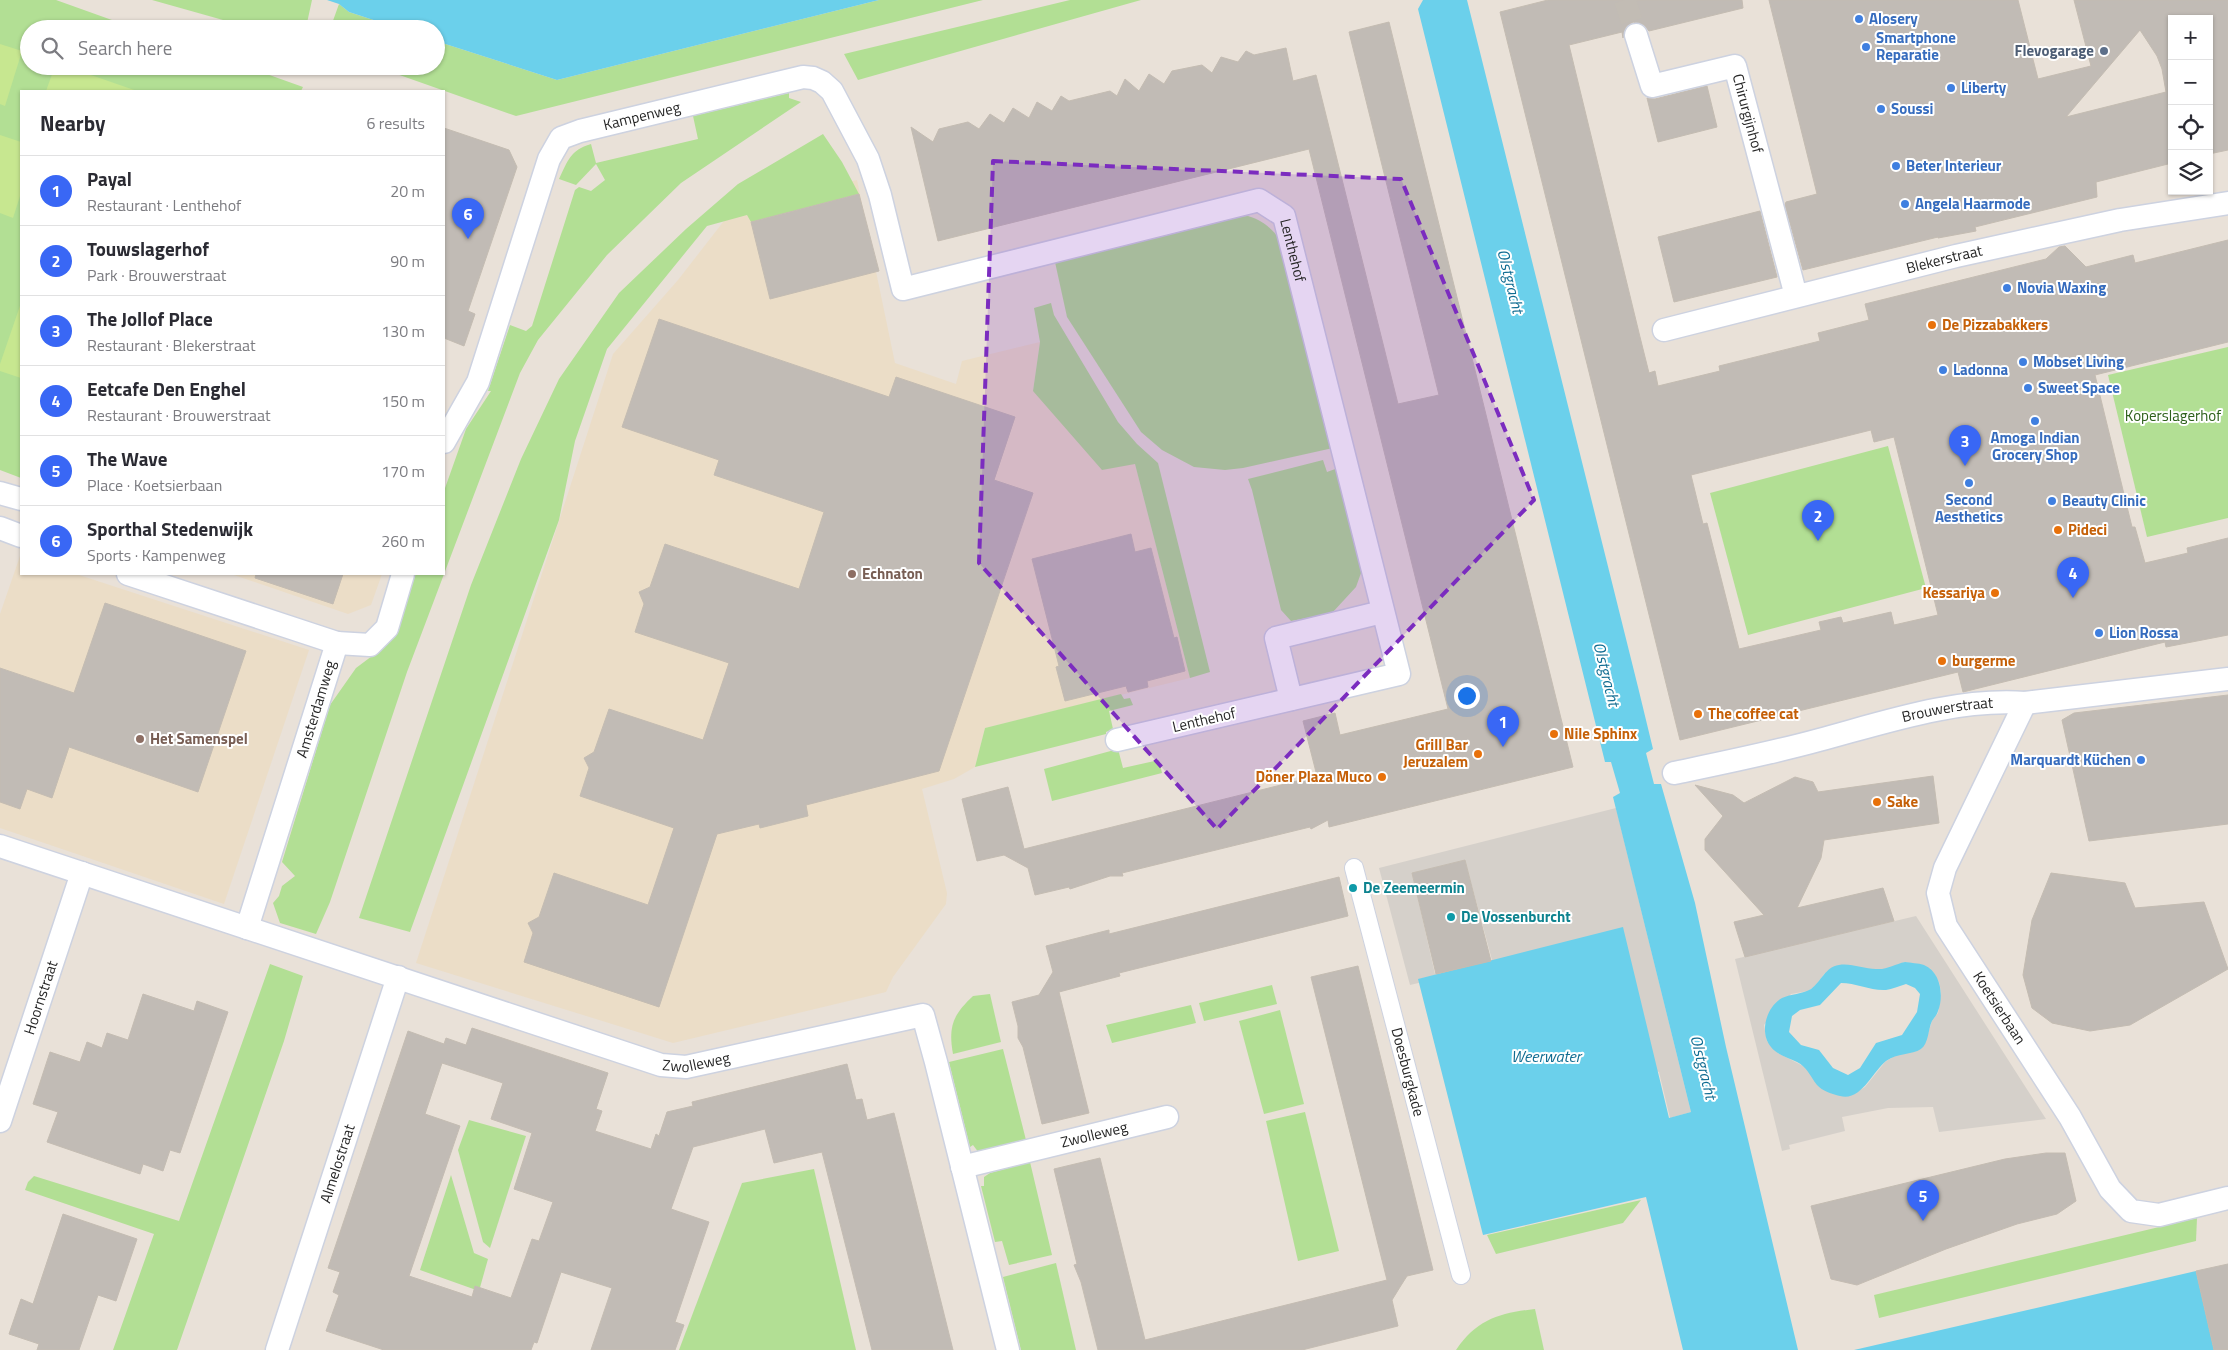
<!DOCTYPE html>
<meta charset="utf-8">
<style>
:root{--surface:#fff;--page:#f2f2f3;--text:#2b2b33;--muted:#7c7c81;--line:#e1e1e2;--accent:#3967f5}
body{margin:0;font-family:"Titillium Web",sans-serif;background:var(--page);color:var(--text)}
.controls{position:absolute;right:15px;top:15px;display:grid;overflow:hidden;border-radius:0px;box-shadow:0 1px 4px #0004}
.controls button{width:45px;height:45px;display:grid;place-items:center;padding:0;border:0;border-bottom:1px solid var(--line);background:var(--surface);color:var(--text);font:25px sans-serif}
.you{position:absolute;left:1466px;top:695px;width:18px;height:18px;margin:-12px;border:4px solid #fff;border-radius:50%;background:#1a73e8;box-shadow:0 0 0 8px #1a73e833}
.badge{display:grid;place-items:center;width:32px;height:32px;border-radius:50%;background:var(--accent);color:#fff;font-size:16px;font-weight:700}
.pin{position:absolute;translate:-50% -41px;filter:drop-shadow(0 1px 2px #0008)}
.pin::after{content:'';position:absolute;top:26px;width:18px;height:15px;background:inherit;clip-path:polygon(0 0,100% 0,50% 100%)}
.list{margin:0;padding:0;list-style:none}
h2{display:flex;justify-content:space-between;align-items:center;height:65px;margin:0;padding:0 20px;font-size:21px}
h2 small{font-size:16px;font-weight:400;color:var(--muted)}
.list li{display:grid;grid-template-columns:32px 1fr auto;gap:15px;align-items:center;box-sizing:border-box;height:70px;padding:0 20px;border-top:1px solid var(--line)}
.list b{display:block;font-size:19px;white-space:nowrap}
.list p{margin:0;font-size:16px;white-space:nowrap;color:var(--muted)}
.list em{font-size:16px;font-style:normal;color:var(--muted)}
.icon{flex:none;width:28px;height:28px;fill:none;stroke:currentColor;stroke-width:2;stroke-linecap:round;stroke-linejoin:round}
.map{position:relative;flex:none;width:2228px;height:1350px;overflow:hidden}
.search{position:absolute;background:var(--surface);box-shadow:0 1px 4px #0004;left:20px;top:20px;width:425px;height:55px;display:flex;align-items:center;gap:12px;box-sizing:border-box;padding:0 18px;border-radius:28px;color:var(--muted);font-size:19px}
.panel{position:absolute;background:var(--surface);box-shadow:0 1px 4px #0004;left:20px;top:90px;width:425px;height:485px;border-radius:0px}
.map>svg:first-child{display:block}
</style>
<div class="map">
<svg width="2228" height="1350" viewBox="0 0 2228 1350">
<rect width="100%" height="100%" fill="#e9e1d8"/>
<g fill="#ebddc7">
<polygon points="857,180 895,363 956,384 962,361 1040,342 1033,391 1135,464 1190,678 985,728 975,767 954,779 922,789 947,893 946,904 893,977 886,992 673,1043 416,963 613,354 678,280 734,208"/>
<polygon points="20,556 21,574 76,574 309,650 224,904 0,828 0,614"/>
<polygon points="231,574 382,574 371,605 348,614"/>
</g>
<g fill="#b2df94">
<polygon points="0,0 56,0 137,29 29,29 29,66 244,66 303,87 301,91 21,91 21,478 0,470"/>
<polygon points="152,0 312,0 307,23 297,22 292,29 255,29"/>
<polygon points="879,0 983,0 516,116 374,66 436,66 436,41 557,80"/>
<polygon points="1070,0 1141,0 858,80 844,54"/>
<polygon points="339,4 349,12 401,29 330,29"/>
<path d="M789,93V98L801,102L681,183L607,255L538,340L520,373L407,672L330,902L316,934L280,923L273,903L279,896L282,886L295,876L282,862L330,705L356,668L388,644L414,574H444V491L466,429L491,391H488L510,325L526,331L532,326L575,190L579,187L591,191L605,180L596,164L576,185L559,179C568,161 570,150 591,144L596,163L698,139L693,116Z"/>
<polygon points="823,134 842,162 859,194 751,222 747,215 707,226 607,349 575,441 559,520 410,932 359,918 471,585 521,459 559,379 619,293 686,229 738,184"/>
<path d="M1248,216C1261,220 1269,226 1278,237L1333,448L1243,468L1225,470L1194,467L1162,450L1141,432L1067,317L1055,262L1233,217Z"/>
<polygon points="1051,303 1054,315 1118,422 1137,444 1158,463 1210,672 1190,678 1135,464 1102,470 1033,391 1040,342 1034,308"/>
<polygon points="2228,347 2228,518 2147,537 2108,375"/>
<polygon points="1888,446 1926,588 1748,635 1710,493"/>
<polygon points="1323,460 1327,472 1338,468 1360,555 1361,573 1356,587 1332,613 1291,621 1281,610 1252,490 1248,479"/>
<polygon points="1121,694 1124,699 1130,698 1133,705 1109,711 1113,729 1106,732 1106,734 975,767 985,728"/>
<polygon points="1118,749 1123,768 1159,760 1162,773 1052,801 1044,769"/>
<polygon points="270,964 303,976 284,1041 177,1350 113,1350 154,1234 25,1190 28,1182 34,1176 179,1221"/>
<polygon points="1272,985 1277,1004 1204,1021 1199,1003"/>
<path d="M990,994L1001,1042L953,1054C948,1026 953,1015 973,996Z"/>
<polygon points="1191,1005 1196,1023 1112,1043 1106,1025"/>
<polygon points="1280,1010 1304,1104 1264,1114 1239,1021"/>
<polygon points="1003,1049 1027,1144 979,1153 973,1145 970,1147 949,1062"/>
<polygon points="1305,1112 1339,1251 1298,1261 1266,1121"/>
<polygon points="469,1120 526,1136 490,1248 483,1242 458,1150"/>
<polygon points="1030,1162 1052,1255 1009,1265 1002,1241 995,1242 981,1186 984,1186 984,1177 990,1173"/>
<polygon points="814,1169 856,1350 679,1350 742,1183"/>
<polygon points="451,1175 474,1253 488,1259 479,1291 420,1270"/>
<polygon points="1641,1200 1623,1223 1496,1254 1487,1235"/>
<polygon points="2197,1218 2196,1241 1879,1318 1874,1295"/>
<polygon points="1056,1263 1076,1350 1021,1350 1003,1277"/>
<path d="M1535,1309L1544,1350H1456C1477,1319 1500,1313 1535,1309Z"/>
</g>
<g fill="#c7e790">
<polygon points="0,44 22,51 5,106 0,104"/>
<polygon points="55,66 65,66 137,91 46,91"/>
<polygon points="0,135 21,142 21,193 13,218 0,213"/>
<polygon points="21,303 21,378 0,371 0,364"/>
</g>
<g fill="#d5d0ca" fill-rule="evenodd">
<path d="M1616,808L1691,1112L1670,1118L1659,1072L1431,980L1410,985L1379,868ZM1465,860L1492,960L1435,974L1412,873Z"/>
<path d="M1916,916L2046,1119L1939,1132L1933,1107L1888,1108L1842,1117L1845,1131L1789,1145L1790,1149L1782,1151L1735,959ZM1905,962L1925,966L1934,973L1939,982L1941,992L1938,1013L1932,1021L1925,1043L1921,1049L1896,1055L1885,1062L1865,1087L1855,1093L1778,1053L1767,1041L1764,1025L1791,994L1808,991L1815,986L1825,973L1887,969Z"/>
</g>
<g fill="#6bd0eb" fill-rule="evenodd">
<polygon points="327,0 879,0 557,80 436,41 436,29 401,29 349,12 339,4"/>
<polygon points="1423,0 1467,0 1638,687 1653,749 1646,753 1654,784 1661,784 1695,903 1726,1047 1798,1350 1683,1350 1646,1197 1483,1235 1418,979 1623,927 1669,1118 1691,1112 1613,797 1620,793 1611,762 1605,762 1418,9"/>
<path d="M1905,962C1911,963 1918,963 1924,965C1941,972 1944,996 1938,1011C1937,1015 1934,1018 1932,1021C1928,1029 1929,1043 1921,1049C1912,1055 1897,1053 1886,1061C1873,1071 1861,1102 1840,1096C1832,1094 1822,1091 1817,1085C1810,1076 1807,1067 1797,1062C1789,1058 1777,1055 1771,1047C1759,1033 1766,1007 1782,998C1791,994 1802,994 1811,989C1821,982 1825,967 1839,965C1851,963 1864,969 1876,969C1887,970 1895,964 1905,962ZM1841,983C1856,983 1871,991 1886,990C1892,989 1899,986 1906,984L1915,988L1920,994L1917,1012L1902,1035L1876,1043L1860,1068L1848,1075L1833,1068L1819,1050L1801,1045L1789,1032L1792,1016L1800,1010L1820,1005Z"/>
<polygon points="2196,1271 2214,1350 1854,1350"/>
</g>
<g fill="#c1bbb5" stroke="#c4bcb2" fill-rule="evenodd">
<path d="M1548,0H1742L1743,8L1649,31L1644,25L1633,22L1626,27L1623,38L1622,32L1569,45L1640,337L1649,373L1655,371L1658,386L1720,371L1719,366L1820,341L1818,333L1869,320L1865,304L2046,259L2059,247L2065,246L2086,267L2133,255L2135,263L2228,240V342L2095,375L2132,527H2135L2145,563L2188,553L2187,548L2228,538V635L2166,647L2165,642L1963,692L1958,672L1680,740L1500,12ZM1871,430L1874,442L1894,437L1938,615L1894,625L1891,612L1843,623L1841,617L1819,622L1821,630L1739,649L1707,523L1703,524L1691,475Z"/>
<path d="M1769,0H2018L2038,79L2091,66L2074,0H2228V150L2209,154V19H2172V163L2096,182L2097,197L1975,227L1976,231L1938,238V237L1803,270L1785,205L1786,202L1817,194ZM2140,30L2157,56L2162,69L2166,92L2066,117Z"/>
<polygon points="1389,22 1573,767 1329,827 1328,820 1311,829 1310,827 1122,873 1123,876 1110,876 1070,889 1069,887 1035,895 1028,868 1004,855 977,861 962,799 1008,787 1024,849 1317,776 1303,721 1335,713 1340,735 1448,709 1309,149 938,241 911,127 933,142 939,129 968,122 979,129 990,114 1004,123 1013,108 1029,118 1037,102 1052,111 1061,96 1069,101 1110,91 1117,96 1125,79 1139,91 1149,74 1164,84 1172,71 1202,65 1212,73 1221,57 1238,62 1246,51 1254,55 1286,48 1293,81 1316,75 1398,404 1439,395 1349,32"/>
<polygon points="1707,86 1717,127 1658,142 1647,98 1655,99"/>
<polygon points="444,128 509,150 517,167 468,311 475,314 464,346 444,338"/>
<polygon points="859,194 879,271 770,299 751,222"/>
<polygon points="1760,211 1777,277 1674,302 1658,237"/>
<polygon points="659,319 889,397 896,377 1015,417 994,480 1033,493 939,771 806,805 808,816 760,828 759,824 717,834 659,1007 524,962 533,933 528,923 539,917 554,873 648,905 674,828 580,796 589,768 584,758 594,752 609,709 703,740 729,663 635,632 644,604 639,592 650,587 665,544 799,589 824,512 714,475 719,460 622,427"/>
<polygon points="1131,534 1135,552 1151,548 1174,638 1177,637 1185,671 1147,681 1148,687 1128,692 1126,686 1065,701 1056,667 1059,666 1032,559"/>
<polygon points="256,574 343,574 333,604 255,578"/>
<polygon points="105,603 246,651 198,792 69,747 52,798 27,789 20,809 0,802 0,668 74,693"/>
<polygon points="2228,695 2228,824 2089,841 2062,720 2074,713"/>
<polygon points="1933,776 1939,823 1824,840 1821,858 1797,908 1883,888 1894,921 1745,957 1734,922 1764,915 1705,850 1705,839 1723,816 1695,785 1733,795 1744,803 1795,777 1813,782 1818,792"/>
<polygon points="1465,860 1491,961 1436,974 1412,873"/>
<polygon points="2051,873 2125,883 2135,908 2204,902 2228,969 2130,1025 2090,1031 2052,1023 2032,1008 2023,975 2032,920"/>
<polygon points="1339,877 1348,916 1119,973 1120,976 1059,992 1089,1113 1042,1124 1023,1047 1018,1038 1018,1026 1012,1002 1039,995 1053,972 1046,946 1109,930 1109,934"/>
<polygon points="1358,966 1433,1270 1407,1276 1400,1287 1392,1300 1398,1326 1302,1350 1098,1350 1081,1282 1074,1265 1077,1264 1054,1169 1100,1158 1145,1340 1387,1280 1311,977"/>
<polygon points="143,994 194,1011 197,1001 228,1012 180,1153 170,1150 163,1171 143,1164 140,1174 47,1142 58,1112 33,1104 50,1052 80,1062 87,1042 102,1048 107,1033 128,1040"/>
<path d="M472,1028L608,1073L596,1109L602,1111L595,1131L651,1149L656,1134L659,1136L667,1112L693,1106L692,1102L847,1064L856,1100L862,1099L867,1120L894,1113L953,1350H872L822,1152L774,1163L765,1129L693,1147L671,1209L709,1222L675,1322L684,1325L675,1350H591L612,1288L561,1272L537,1343L534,1342L531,1350H384L326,1331L339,1295L333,1292L340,1272L328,1268L408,1031L444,1044L446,1038L466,1045ZM442,1063L503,1083L491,1119L532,1133L514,1189L553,1202L539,1241L532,1239L511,1298L475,1286L472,1297L409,1276L460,1126L425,1114Z"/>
<polygon points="2046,1153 2065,1153 2076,1201 2057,1214 2017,1224 1946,1249 1857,1285 1831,1279 1811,1206 2005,1159"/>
<polygon points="63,1214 137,1239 116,1301 98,1295 79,1350 37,1350 39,1344 9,1334 21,1299 33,1304"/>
<polygon points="2228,1264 2228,1350 2214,1350 2196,1271"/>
</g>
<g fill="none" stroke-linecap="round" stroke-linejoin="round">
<polyline stroke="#c2bcb4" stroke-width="22" stroke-dasharray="22 11" stroke-linecap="butt" points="1625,0 1636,35"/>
<g stroke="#cdd2e0" stroke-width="20">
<g id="pedestrian">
<path id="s1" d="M1354,868L1461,1275"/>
</g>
</g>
<g stroke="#cdd2e0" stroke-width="25">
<g id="minor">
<path id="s2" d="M1636,35L1652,86L1735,66L1796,296"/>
<path id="s3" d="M1664,330L1956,256L2120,220L2228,203"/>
<path id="s4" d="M444,442L478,382L549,159L561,138L580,131L778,83L803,77L813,78L822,82L832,91L868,159L880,195L903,289L1259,200L1284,216L1399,674L1117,740"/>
<polyline points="0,493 21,499"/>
<polyline points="0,528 21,536"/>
<polyline points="128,574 337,643 247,928"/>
<polyline points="337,643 370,645 387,628 403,574"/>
<polyline points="1291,699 1276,638 1382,612"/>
<path id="s5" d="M2025,703L1945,868L1938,893L1946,926L2070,1117L2110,1189L2131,1211L2159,1215L2228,1198"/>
<path id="s6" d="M1674,773C1722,763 1772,753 1819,740C1886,722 1956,698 2025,703L2228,679"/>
<path id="s7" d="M0,846L661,1065L686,1067L923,1015L936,1062L1008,1350"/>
<path id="s8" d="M0,1121L82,873"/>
<path id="s9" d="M962,1167L1167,1117"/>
<path id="s10" d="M277,1350L398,977"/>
</g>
</g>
<use href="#pedestrian" stroke="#fff" stroke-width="18"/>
<use href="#minor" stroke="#fff" stroke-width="22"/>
</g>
<path fill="#7b2cbf" fill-opacity="0.2" stroke="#7b2cbf" stroke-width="4" stroke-dasharray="10 6" stroke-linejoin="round" d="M993,161L1401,179L1534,500L1217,829L979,563Z"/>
<g fill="#3f7fe0" stroke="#fff" stroke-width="2">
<circle cx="1859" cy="19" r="5"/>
<circle cx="1866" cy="47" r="5"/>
<circle cx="1951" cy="88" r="5"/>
<circle cx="1881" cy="109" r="5"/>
<circle cx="1896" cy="166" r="5"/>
<circle cx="1905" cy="204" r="5"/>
<circle cx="2007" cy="288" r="5"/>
<circle cx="2023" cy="362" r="5"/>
<circle cx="1943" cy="370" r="5"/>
<circle cx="2028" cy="388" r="5"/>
<circle cx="2035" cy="421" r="5"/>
<circle cx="1969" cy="483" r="5"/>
<circle cx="2052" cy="501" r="5"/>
<circle cx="2099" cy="633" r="5"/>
<circle cx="2141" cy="760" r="5"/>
</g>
<circle fill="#5c6f8a" stroke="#fff" stroke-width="2" cx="2104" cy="51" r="5"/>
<g fill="#e8710a" stroke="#fff" stroke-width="2">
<circle cx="1932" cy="325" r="5"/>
<circle cx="2058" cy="530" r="5"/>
<circle cx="1995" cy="593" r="5"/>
<circle cx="1942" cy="661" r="5"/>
<circle cx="1698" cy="714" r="5"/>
<circle cx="1554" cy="734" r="5"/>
<circle cx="1478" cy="754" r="5"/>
<circle cx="1382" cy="777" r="5"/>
<circle cx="1877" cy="802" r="5"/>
</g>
<g fill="#8d6e63" stroke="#fff" stroke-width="2">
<circle cx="852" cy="574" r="5"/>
<circle cx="140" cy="739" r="5"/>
</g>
<g fill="#0f9aa8" stroke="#fff" stroke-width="2">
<circle cx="1353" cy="888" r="5"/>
<circle cx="1451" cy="917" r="5"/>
</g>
<g text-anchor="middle" stroke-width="4" stroke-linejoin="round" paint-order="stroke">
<g font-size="15" font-weight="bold" fill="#366cbe" stroke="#fff" text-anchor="start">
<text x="1869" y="24">Alosery</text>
<text x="1876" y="43">Smartphone<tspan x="1876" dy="17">Reparatie</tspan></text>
<text x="1961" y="93">Liberty</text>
<text x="1891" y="114">Soussi</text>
<text x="1906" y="171">Beter Interieur</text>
<text x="1915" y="209">Angela Haarmode</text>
<text x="2017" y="293">Novia Waxing</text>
<text x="2033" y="367">Mobset Living</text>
<text x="1953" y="375">Ladonna</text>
<text x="2038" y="393">Sweet Space</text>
<text x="2035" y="443" text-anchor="middle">Amoga Indian<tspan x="2035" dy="17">Grocery Shop</tspan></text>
<text x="1969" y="505" text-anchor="middle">Second<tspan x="1969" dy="17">Aesthetics</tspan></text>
<text x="2062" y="506">Beauty Clinic</text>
<text x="2109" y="638">Lion Rossa</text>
<text x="2131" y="765" text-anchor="end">Marquardt Küchen</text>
</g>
<g font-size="15" font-weight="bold" fill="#4e5e75" stroke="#fff" text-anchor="end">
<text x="2094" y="56">Flevogarage</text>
</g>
<g font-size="15" fill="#262626" stroke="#fff">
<text dy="5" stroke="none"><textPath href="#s2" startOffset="188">Chirurgijnhof</textPath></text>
<text dy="5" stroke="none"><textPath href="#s4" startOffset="411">Kampenweg</textPath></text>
<text dy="5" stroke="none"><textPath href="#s4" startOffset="1254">Lenthehof</textPath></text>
<text dy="5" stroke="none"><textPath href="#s3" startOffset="289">Blekerstraat</textPath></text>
<text transform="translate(316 709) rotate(-73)" y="5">Amsterdamweg</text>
<text dy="5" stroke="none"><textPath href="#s6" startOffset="281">Brouwerstraat</textPath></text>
<text transform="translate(1204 720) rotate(-13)" y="5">Lenthehof</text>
<text dy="5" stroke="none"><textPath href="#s8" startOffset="130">Hoornstraat</textPath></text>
<text dy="5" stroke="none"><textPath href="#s5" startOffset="341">Koetsierbaan</textPath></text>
<text dy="5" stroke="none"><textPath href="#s7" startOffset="732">Zwolleweg</textPath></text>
<text dy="5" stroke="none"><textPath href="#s1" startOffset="211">Doesburgkade</textPath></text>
<text dy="5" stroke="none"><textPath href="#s9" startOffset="136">Zwolleweg</textPath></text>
<text dy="5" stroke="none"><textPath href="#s10" startOffset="196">Almelostraat</textPath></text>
</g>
<g font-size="15" font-weight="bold" fill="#c56008" stroke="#fff" text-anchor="start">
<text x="1942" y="330">De Pizzabakkers</text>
<text x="2068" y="535">Pideci</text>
<text x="1985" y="598" text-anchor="end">Kessariya</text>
<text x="1952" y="666">burgerme</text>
<text x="1708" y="719">The coffee cat</text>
<text x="1564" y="739">Nile Sphinx</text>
<text x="1468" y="750" text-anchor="end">Grill Bar<tspan x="1468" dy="17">Jeruzalem</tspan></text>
<text x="1372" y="782" text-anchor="end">Döner Plaza Muco</text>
<text x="1887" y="807">Sake</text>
</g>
<g font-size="15" fill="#2d601a" stroke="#fff">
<text x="2173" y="421">Koperslagerhof</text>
</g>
<g font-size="15" font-weight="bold" fill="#785e54" stroke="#fff" text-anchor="start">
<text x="862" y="579">Echnaton</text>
<text x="150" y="744">Het Samenspel</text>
</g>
<g font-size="15" font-weight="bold" fill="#0d838f" stroke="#fff" text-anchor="start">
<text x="1363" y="893">De Zeemeermin</text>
<text x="1461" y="922">De Vossenburcht</text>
</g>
<g font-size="16" font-style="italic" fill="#106c91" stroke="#fff">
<text transform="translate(1511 281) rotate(76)" y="6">Olstgracht</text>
<text transform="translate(1607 674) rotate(76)" y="6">Olstgracht</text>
<text x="1546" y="1062">Weerwater</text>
<text transform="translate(1704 1067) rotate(76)" y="6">Olstgracht</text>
</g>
</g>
</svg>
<div class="controls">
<button>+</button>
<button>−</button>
<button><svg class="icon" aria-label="locate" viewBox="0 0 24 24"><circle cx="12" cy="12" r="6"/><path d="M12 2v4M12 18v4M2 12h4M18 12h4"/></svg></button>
<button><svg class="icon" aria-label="layers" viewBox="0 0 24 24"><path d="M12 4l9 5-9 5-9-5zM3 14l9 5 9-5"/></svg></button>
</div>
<div class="you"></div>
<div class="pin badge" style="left:1503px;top:747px">1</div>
<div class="pin badge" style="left:1818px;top:541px">2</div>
<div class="pin badge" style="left:1965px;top:466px">3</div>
<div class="pin badge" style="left:2073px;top:598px">4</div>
<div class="pin badge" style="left:1923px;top:1221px">5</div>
<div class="pin badge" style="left:468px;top:239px">6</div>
<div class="search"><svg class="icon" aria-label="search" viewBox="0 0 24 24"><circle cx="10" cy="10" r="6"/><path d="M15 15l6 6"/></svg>Search here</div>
<section class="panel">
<h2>Nearby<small>6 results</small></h2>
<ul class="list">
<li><span class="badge">1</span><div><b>Payal</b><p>Restaurant · Lenthehof</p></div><em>20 m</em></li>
<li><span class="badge">2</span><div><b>Touwslagerhof</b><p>Park · Brouwerstraat</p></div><em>90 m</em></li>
<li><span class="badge">3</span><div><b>The Jollof Place</b><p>Restaurant · Blekerstraat</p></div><em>130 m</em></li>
<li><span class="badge">4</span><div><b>Eetcafe Den Enghel</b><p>Restaurant · Brouwerstraat</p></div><em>150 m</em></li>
<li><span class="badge">5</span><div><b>The Wave</b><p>Place · Koetsierbaan</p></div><em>170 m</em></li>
<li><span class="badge">6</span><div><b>Sporthal Stedenwijk</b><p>Sports · Kampenweg</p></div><em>260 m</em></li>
</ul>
</section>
</div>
